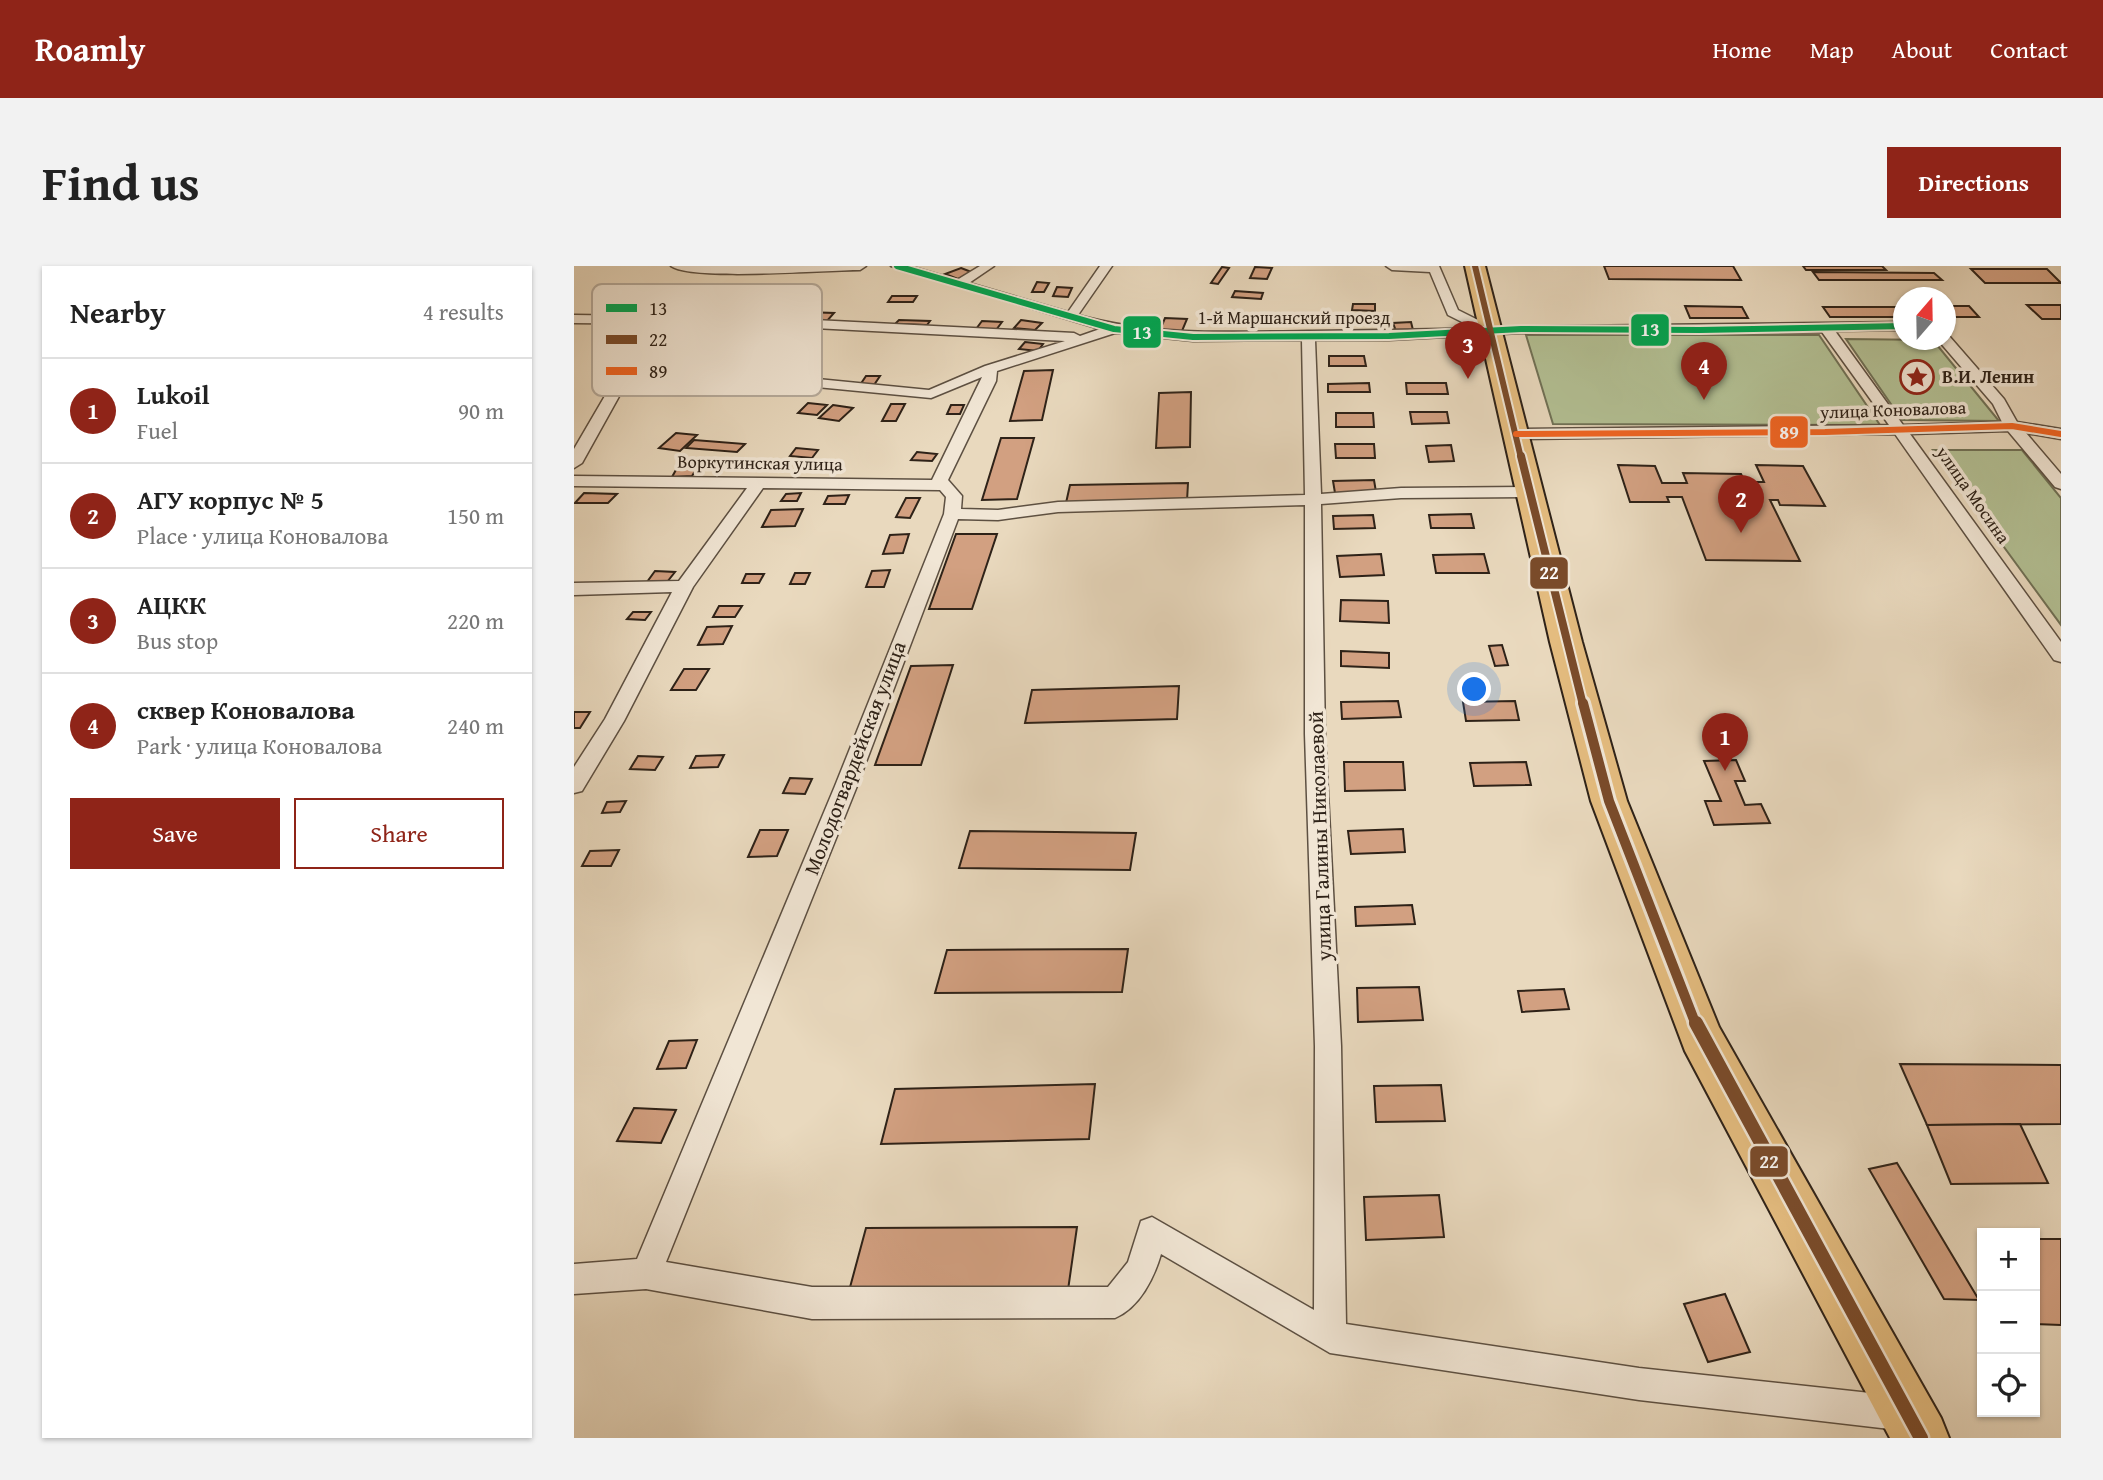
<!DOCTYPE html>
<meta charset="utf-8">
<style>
:root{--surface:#fff;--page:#f2f2f2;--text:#222;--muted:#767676;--line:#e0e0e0;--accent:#8f2418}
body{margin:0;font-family:"Gentium Book Plus",serif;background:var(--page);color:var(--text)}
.controls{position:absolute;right:21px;bottom:21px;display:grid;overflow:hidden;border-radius:0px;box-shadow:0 2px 5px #0004}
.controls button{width:63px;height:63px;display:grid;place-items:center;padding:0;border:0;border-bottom:2px solid var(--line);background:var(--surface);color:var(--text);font:35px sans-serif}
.compass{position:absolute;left:1319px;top:21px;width:63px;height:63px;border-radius:50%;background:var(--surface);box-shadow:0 2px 5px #0004;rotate:20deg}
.you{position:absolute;left:901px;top:424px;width:24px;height:24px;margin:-18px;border:5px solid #fff;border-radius:50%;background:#1a73e8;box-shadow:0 0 0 10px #1a73e833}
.badge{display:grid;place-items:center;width:46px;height:46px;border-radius:50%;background:var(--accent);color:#fff;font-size:23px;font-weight:700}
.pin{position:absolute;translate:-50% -58px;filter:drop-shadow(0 2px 4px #0008)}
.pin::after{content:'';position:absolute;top:37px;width:24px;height:21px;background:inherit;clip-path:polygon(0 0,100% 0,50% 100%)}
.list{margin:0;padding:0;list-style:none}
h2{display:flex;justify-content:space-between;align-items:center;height:91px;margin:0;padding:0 28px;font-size:30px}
h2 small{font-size:23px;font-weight:400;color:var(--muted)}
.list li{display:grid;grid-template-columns:46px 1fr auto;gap:21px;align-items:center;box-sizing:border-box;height:105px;padding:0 28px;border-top:2px solid var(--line)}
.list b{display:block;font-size:26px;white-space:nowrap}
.list p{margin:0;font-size:23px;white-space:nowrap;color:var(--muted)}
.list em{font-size:23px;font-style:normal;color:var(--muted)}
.actions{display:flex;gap:14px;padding:21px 28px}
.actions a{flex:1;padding:16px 0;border:2px solid var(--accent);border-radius:0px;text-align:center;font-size:24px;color:var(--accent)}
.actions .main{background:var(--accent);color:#fff}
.icon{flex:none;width:38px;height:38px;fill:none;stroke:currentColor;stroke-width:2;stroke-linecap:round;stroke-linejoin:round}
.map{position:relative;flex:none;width:1487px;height:1172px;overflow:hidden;border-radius:0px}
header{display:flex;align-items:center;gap:42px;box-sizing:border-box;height:98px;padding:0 35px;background:var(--accent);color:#fff}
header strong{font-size:33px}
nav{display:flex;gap:38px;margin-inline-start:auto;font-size:24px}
.intro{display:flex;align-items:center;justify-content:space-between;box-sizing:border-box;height:168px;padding:0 42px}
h1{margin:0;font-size:49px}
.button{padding:18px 32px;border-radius:0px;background:var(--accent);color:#fff;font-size:24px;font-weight:700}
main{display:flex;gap:42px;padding:0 42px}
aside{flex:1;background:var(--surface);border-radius:0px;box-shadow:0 2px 5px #0004}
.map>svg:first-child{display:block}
</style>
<header>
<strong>Roamly</strong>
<nav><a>Home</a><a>Map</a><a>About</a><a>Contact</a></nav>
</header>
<div class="intro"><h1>Find us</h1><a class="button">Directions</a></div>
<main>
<aside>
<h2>Nearby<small>4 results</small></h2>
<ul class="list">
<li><span class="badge">1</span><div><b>Lukoil</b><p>Fuel</p></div><em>90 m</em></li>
<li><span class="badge">2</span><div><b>АГУ корпус № 5</b><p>Place · улица Коновалова</p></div><em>150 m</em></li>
<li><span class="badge">3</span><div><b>АЦКК</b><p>Bus stop</p></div><em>220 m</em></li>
<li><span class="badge">4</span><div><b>сквер Коновалова</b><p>Park · улица Коновалова</p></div><em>240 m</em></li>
</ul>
<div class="actions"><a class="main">Save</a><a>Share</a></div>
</aside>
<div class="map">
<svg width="1487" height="1172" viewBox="0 0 1487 1172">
<rect width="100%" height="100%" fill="#e9d9be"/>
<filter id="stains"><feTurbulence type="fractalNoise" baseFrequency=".00286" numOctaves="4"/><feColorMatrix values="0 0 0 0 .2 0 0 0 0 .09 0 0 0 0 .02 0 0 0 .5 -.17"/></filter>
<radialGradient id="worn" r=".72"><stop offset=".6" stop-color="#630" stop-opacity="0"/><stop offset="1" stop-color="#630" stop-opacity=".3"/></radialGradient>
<g fill="#b3c094" stroke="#707156" stroke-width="2">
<polygon points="952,69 1245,69 1306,159 979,158"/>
<polygon points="1272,73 1359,74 1425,155 1328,154"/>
<polygon points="1359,184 1448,184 1487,232 1487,359"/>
</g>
<g fill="#d2a081" stroke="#2e2218" stroke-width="2">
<polygon points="1030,0 1159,0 1167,14 1035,13"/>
<polygon points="1229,0 1308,0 1312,4 1232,4"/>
<polygon points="648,1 655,2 644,18 637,17"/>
<polygon points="681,1 698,2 693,13 676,12"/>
<polygon points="387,2 400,7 384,13 371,8"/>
<polygon points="1397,3 1473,3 1487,17 1411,17"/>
<polygon points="1239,6 1360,7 1368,14 1245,14"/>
<polygon points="463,16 475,17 470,26 458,26"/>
<polygon points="483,21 498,22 494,31 479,30"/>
<polygon points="661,25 689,27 687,33 658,31"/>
<polygon points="318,30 343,30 339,36 314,36"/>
<polygon points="779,38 801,38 801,45 778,44"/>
<polygon points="1453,39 1487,39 1487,53 1468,53"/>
<polygon points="1111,40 1168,41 1174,52 1116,52"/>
<polygon points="1372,40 1395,40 1405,51 1372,51"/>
<polygon points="1249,41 1329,41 1330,51 1256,51"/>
<polygon points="231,46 260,47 253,55 224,53"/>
<polygon points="591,52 613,53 608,65 586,64"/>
<polygon points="325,54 356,55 353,59 321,58"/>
<polygon points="447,54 468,57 461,64 440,62"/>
<polygon points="408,55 428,56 422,64 402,63"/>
<polygon points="837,56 839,64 822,65 819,57"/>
<polygon points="451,76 469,78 464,85 445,83"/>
<polygon points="755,90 790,90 792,100 755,100"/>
<polygon points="479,104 468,154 436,155 450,105"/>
<polygon points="292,110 306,110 298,122 284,122"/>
<polygon points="795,117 796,126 754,126 754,118"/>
<polygon points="832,117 872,117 874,128 833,128"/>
<polygon points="617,126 616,181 582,182 585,127"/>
<polygon points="234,137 253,139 243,149 224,147"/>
<polygon points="317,138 331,138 322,155 308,155"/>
<polygon points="259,139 279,142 265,155 245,152"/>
<polygon points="377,139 390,139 386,148 373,148"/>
<polygon points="836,146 873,146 875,157 838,158"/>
<polygon points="762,147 799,147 800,161 762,161"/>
<polygon points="102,167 123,169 106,185 85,182"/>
<polygon points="427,172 460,172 443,233 408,234"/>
<polygon points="120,174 171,178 163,186 112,182"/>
<polygon points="761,178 800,178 801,192 762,192"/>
<polygon points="877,179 880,195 855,196 852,180"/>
<polygon points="222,182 244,184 238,192 216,190"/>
<polygon points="343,186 363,188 358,195 337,194"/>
<polygon points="1044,199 1081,200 1088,217 1113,217 1109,207 1167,208 1171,216 1190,216 1182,199 1229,200 1251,240 1206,239 1204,234 1196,234 1226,295 1132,294 1108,231 1093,231 1095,236 1056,236"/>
<polygon points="103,202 123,202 118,210 98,211"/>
<polygon points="800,214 802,226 761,227 759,215"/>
<polygon points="614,217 613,235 492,237 496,219"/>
<polygon points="10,227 43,228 34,237 1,237"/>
<polygon points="227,227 223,235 207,235 212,228"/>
<polygon points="275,229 271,238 250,238 254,230"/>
<polygon points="332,232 346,232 336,252 322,251"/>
<polygon points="229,243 221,260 188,261 197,244"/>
<polygon points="897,248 900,262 857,262 855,249"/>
<polygon points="799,249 801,262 760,263 759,250"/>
<polygon points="335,268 329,287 309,288 316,269"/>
<polygon points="382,268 423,268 398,343 355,343"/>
<polygon points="807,288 810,309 766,311 763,290"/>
<polygon points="910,288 915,307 862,307 859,289"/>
<polygon points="316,304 310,321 292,321 298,305"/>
<polygon points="81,305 101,306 93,316 73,316"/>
<polygon points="221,307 236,307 231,318 216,318"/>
<polygon points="172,308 190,308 185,317 168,317"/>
<polygon points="767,334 814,335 815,357 766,355"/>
<polygon points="145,340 168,340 161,351 139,351"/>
<polygon points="59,346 77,346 71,354 53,353"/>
<polygon points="158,360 149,378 124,379 133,361"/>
<polygon points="928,379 934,399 921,400 915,380"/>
<polygon points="767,385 815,387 815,402 767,400"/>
<polygon points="379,399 347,499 301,499 337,400"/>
<polygon points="110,403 135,403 122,424 97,424"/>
<polygon points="605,420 603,453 451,457 458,424"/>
<polygon points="824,435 827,451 768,453 767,436"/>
<polygon points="941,435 945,454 892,455 889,436"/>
<polygon points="0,446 16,446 6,462 0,462"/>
<polygon points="150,489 144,501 116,502 122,490"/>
<polygon points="64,490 89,491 81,504 56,503"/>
<polygon points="1162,494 1171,515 1161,515 1171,539 1187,538 1196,557 1140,559 1131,535 1147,535 1130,495"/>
<polygon points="770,496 829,496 831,524 771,525"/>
<polygon points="952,496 957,519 900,520 896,497"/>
<polygon points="216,512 238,513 231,528 209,527"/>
<polygon points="52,535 46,546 28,547 33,536"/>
<polygon points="829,563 831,586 777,588 774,565"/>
<polygon points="186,564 214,564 203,590 174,591"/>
<polygon points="396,565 562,567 556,604 385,602"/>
<polygon points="45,584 37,600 8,600 16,585"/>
<polygon points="838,639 841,658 782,660 781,641"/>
<polygon points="554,683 548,726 361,727 373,684"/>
<polygon points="845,721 849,754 784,756 783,722"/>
<polygon points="990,723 995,743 948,746 944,725"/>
<polygon points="123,774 112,802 83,803 95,775"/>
<polygon points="1326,798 1487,799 1487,858 1353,859"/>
<polygon points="521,818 515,873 307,878 321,823"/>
<polygon points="867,819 871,855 802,856 800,820"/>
<polygon points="60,842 102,844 87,877 43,875"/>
<polygon points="1446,858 1474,917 1377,918 1353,859"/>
<polygon points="1323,897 1405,1034 1370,1033 1295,903"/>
<polygon points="865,929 870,971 792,974 790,931"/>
<polygon points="503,961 494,1024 275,1025 292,962"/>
<polygon points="1461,973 1487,973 1487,1059 1461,1058"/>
<polygon points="1151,1028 1176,1086 1134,1096 1110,1038"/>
</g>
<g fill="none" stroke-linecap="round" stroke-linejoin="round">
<g stroke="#5d5042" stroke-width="3">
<g id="minor">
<path d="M97,0H292L286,4C253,4 117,15 97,0Z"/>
<path d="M317,0H336L383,14L406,0H420L395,17L494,46L526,0H538L504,49C580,70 656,66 734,65C789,64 844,64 900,62L874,49L856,6L818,4L812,0H865L884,44L918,61L1330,56V64L1261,65L1329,159L1428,156L1419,138L1364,74H1372V70L1376,71L1430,133L1443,156L1487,163V173L1452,167L1487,208V223L1481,221L1434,165L1336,168L1487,376V396L1480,394L1321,168L942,173L934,168L942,163L1315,159L1248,66L947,67L815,74H741L747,228L827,222L955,221L963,226L955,231L827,232L747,238L751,468L767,780L772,1058L1065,1102L1333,1131L1345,1136L1350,1148L1345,1160L1333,1165L1065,1134L756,1087L587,988C580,1012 566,1041 541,1052L238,1053L72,1023L0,1028V998L63,993L261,520L370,248L372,231L366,224L189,222L119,321L50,455L8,525L0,527V501L31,453L98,326L0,329V317L105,315L173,222L0,220V210L358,214L408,111L357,132L66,104L48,125L8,197L0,202V183L35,123L89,58L0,57V49L201,52L500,67L506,70L526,63ZM103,58L201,60L491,75L411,100L355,124L72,96ZM541,67L619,75L728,74L731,229L484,236L424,244L387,243L388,230L374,214L422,115L423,105ZM731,239V468L741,780L740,1044L578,951L567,955L554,996L534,1021H238L92,996L283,520L384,253L424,254L484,246Z"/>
</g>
</g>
<g stroke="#2e2218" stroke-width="4">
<polygon id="trunk" points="891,0 911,0 1008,376 1053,535 1145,761 1367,1152 1375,1172 1316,1172 1111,785 1017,535 976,376"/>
</g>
<use href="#minor" fill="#f1e6d5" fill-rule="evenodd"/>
<use href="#trunk" fill="#e4bc7f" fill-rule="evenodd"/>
<g stroke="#f1e6d5" stroke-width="10">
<polyline id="bus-1" points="323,0 540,63 619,71 815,70 947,63 1126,64 1330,60"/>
</g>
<g stroke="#f1e6d5" stroke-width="10">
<polyline id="bus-2-far3" points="901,0 947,192"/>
</g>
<g stroke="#f1e6d5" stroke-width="12">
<polyline id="bus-2-far2" points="947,190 1009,439"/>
</g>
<g stroke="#f1e6d5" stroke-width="16">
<polyline id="bus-2-far1" points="1009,437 1035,535 1122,759"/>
</g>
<g stroke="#f1e6d5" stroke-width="19">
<polyline id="bus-2" points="1122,757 1347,1172"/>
</g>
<g stroke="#f1e6d5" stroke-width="10">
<polyline id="bus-3" points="942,168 1251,166 1438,160 1487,168"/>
</g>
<use href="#bus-1" stroke="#00a651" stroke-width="6"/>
<use href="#bus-2-far3" stroke="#7a4b2a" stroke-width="6"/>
<use href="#bus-2-far2" stroke="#7a4b2a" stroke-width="8"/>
<use href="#bus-2-far1" stroke="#7a4b2a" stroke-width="10"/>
<use href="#bus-2" stroke="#7a4b2a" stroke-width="14"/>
<use href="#bus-3" stroke="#f26522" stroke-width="6"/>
</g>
<defs>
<g id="sight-ring" transform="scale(1.75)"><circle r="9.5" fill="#f1e6d5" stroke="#8f2418" stroke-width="1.5"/><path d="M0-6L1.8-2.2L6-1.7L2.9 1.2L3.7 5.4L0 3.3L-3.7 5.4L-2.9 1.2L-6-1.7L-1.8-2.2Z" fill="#8f2418"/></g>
</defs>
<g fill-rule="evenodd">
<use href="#sight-ring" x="1343" y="111"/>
</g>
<g text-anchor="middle" stroke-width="7" stroke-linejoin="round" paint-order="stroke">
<g font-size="18" fill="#2e2218" stroke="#f1e6d5">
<text x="720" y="58">1-й Маршанский проезд</text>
<text transform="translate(1319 144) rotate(-2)" y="6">улица Коновалова</text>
<text transform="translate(186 197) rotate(1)" y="6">Воркутинская улица</text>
<text transform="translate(1399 229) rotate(55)" y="6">улица Мосина</text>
</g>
<g font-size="18" font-weight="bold" fill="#2e2218" stroke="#f1e6d5" text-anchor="start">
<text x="1368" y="117">В.И. Ленин</text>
</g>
<g font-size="21" fill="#2e2218" stroke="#f1e6d5">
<text transform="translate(281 492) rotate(-69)" y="7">Молодогвардейская улица</text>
<text transform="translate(746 570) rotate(-92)" y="7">улица Галины Николаевой</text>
</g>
</g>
<rect x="18" y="18" width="230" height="112" rx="10" fill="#f1e6d5" stroke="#b6ab9c" stroke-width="2"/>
<rect x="32" y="38" width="31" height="8" fill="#00a651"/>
<rect x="32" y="69" width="31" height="9" fill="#7a4b2a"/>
<rect x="32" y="101" width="31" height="8" fill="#f26522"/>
<g font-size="19" fill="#2e2218">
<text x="75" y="49">13</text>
<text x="75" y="80">22</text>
<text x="75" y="112">89</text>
</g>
<g stroke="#f1e6d5" stroke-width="2.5">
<rect x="1056" y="47" width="40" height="34" rx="7" fill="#00a651"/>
<rect x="548" y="49" width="40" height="34" rx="7" fill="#00a651"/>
<rect x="1195" y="149" width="40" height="34" rx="7" fill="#f26522"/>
<rect x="955" y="290" width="40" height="34" rx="7" fill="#7a4b2a"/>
<rect x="1175" y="879" width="40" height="33" rx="7" fill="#7a4b2a"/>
</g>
<g font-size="19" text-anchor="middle" font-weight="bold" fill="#fff">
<text x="1076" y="70">13</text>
<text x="568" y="73">13</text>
<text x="1215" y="173">89</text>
<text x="975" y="313">22</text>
<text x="1195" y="902">22</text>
</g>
<rect width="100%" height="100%" filter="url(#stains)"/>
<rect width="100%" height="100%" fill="url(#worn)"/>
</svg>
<div class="controls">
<button>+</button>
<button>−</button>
<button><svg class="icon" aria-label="locate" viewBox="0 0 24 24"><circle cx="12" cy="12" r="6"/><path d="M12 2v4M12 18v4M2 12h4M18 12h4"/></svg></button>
</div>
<svg class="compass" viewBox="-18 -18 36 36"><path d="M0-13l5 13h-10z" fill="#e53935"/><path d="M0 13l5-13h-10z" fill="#767676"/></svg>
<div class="you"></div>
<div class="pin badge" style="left:1151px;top:505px">1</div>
<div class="pin badge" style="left:1167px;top:267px">2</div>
<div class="pin badge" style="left:894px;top:113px">3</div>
<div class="pin badge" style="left:1130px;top:134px">4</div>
</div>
</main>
